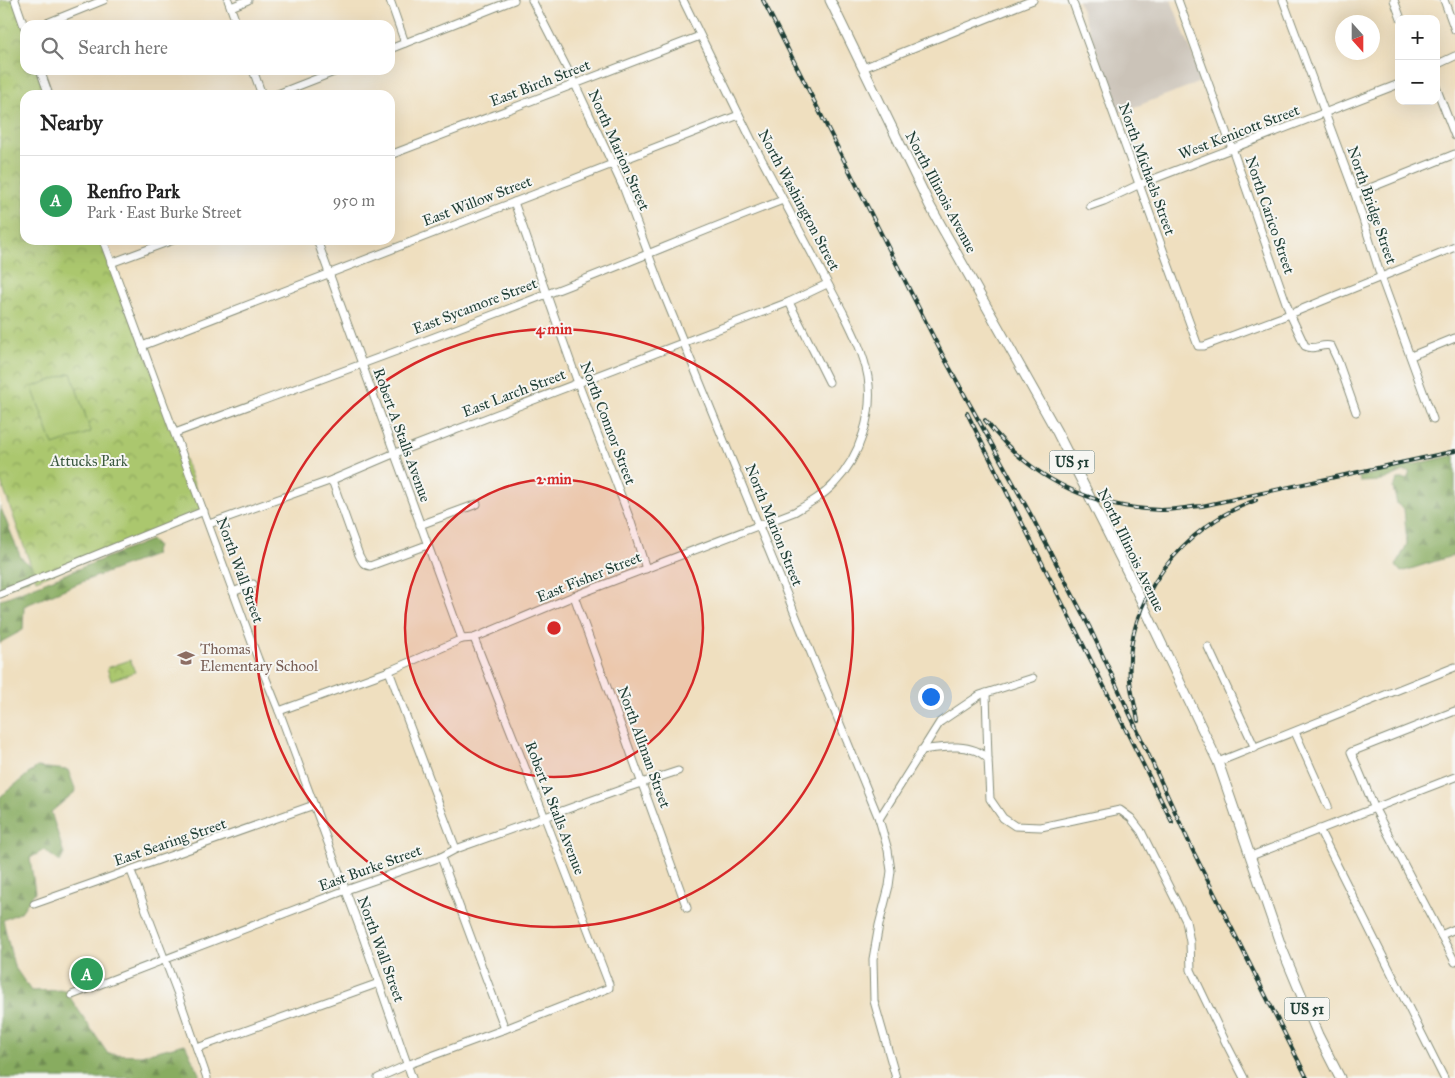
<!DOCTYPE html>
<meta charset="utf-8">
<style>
:root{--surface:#fff;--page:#f6f6f6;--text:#222;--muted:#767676;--line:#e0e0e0;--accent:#b5179e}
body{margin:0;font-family:"IM FELL Great Primer",serif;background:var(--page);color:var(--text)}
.controls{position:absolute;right:15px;top:15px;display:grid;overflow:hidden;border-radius:10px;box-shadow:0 5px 20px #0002}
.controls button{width:45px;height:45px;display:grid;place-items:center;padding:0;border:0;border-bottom:1px solid var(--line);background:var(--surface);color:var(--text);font:25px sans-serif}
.compass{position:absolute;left:1335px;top:15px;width:45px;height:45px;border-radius:50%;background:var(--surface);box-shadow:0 5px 20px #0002;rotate:159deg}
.you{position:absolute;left:930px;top:696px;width:18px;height:18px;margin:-12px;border:4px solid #fff;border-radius:50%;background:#1a73e8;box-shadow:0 0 0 8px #1a73e833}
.badge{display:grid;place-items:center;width:32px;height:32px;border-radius:50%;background:var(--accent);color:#fff;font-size:16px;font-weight:700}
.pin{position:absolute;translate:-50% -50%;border:2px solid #fff;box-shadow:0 1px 5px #0006}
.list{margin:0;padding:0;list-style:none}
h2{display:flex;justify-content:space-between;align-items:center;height:65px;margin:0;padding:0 20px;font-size:21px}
h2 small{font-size:16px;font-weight:400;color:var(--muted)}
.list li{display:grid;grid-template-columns:32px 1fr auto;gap:15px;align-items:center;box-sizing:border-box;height:90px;padding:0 20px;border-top:1px solid var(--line)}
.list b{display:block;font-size:19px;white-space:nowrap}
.list p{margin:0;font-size:16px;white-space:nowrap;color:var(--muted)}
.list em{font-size:16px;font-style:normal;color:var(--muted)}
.icon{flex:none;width:28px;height:28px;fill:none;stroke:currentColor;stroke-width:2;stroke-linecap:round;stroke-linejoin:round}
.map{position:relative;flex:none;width:1455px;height:1078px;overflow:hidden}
.search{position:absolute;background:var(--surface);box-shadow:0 5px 20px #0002;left:20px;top:20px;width:375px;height:55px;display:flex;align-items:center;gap:12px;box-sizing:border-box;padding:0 18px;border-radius:15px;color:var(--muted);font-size:19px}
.panel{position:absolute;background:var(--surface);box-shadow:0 5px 20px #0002;left:20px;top:90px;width:375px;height:155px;border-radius:15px}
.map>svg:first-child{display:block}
</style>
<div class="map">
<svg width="1455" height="1078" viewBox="0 0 1455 1078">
<defs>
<pattern id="forest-firs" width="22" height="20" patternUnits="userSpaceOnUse" patternTransform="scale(1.25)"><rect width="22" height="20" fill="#88ac61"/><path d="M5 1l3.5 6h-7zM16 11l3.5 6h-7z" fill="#6f8d51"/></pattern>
<pattern id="park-crowns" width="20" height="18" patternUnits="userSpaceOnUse" patternTransform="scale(1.25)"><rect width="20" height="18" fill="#abc76e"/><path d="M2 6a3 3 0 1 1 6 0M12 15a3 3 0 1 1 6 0" fill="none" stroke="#8ba35b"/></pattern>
</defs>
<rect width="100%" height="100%" fill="#f6f6f2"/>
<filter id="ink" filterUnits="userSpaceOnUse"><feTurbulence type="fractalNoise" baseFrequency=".02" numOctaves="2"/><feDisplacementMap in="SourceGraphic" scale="10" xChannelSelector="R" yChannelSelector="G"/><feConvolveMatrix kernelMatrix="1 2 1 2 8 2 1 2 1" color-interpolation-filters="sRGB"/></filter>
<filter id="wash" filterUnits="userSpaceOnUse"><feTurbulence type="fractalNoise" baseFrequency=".0096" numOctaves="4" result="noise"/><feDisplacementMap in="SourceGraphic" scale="20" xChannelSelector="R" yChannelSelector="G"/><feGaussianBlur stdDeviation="1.12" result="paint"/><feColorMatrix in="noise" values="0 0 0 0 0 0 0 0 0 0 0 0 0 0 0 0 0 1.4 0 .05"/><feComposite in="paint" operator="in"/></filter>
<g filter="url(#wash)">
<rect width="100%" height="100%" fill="#efdfbf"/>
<polygon fill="#cbc3b8" points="1078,0 1171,0 1203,81 1119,113"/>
<g fill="url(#forest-firs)" stroke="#54744a">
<polygon points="1455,455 1455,555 1401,572 1396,566 1407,544 1404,509 1397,504 1393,488 1398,479 1407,479 1410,472 1404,471 1381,481 1360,482 1359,477"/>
<polygon points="0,506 21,558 38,571 29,579 0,591"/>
<polygon points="151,540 157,546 154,555 84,581 24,606 23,630 1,642 0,644 0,600"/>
<polygon points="37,767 68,770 76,791 51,812 64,854 60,862 44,850 30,858 35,892 21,912 3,920 14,966 31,991 65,990 108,1054 141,1055 185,1044 201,1078 0,1078 0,797"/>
</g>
<g fill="url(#park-crowns)" stroke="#658251">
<polygon points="0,0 16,0 25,25 25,70 42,70 51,95 25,95 25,240 104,240 204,511 36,580 0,479"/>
<polygon points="130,660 135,672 111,680 107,668"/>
</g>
<polygon fill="#abc76e" stroke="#658251" points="71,373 91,432 53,445 32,387"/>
</g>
<g filter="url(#ink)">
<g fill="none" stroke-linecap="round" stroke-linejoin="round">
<g stroke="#878e7a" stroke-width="9">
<g id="minor">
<polyline points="15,0 25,29"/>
<polyline points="228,0 237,25"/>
<polyline points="390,0 405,43"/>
<polyline points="532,0 575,84 624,189 660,285 879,819 888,850 891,871 889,886 879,925 873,959 874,1001 896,1078"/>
<polyline points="1072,0 1198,346 1204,346 1290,314 1455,247"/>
<path d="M1178,0L1232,148L1290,314L1305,346C1314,351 1322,343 1331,346L1338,361L1356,412"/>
<polyline points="1283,0 1355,194 1381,277 1433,419"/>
<polyline points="1394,0 1401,19"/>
<polyline points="1444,0 1455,30"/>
<polyline points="231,7 248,0"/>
<polyline points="42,25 104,0"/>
<polyline points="390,49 514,0"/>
<polyline points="1436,65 1455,56"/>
<polyline points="863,68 1033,0"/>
<polyline points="40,70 49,95"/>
<polyline points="253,70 262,95"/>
<polyline points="1436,87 1455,136"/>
<polyline points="275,95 339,70"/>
<polyline points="390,155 700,36"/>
<polyline points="1355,194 1455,154"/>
<polyline points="514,202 578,383 631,522 646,569"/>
<polyline points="1090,206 1104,201 1138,185 1399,84"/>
<polyline points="103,240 258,659 279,711 363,937 412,1078"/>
<polyline points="317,240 462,639"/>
<polyline points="111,263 173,240"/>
<polyline points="789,302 829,382"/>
<polyline points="142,346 739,115"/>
<polyline points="1411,356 1455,338"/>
<path d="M175,433C299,387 424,342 547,294C626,264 704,230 783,200"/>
<path d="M332,480L359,555C362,561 363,565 370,566L427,545"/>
<polyline points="209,524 332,480 393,454 789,302 827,284"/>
<polyline points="420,525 477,504"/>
<polyline points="233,592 253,584"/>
<polyline points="0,594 204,511"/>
<polyline points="574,596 687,908"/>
<polyline points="1208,647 1255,748"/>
<polyline points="389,671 456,849"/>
<polyline points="986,693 988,759"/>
<path d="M279,711L389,671L462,639L474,638L574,596L794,512C808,504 823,496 834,484C860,457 874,413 868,377C864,354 853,332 843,312L753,143L683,0"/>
<polyline points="1455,711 1351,752 1375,809 1455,962"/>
<polyline points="1295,732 1328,806"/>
<path d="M921,750C942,747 972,742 988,759L990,799L1003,818L1015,826L1041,827L1120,810L1131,818L1141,831L1186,921L1190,942L1191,970L1226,1043L1244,1078"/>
<polyline points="1218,762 1455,667"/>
<polyline points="879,819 940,722 980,695 1033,678"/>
<polyline points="1319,829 1444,1078"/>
<polyline points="1251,856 1455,777"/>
<polyline points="441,857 505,1029"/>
<polyline points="131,871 179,997 207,1078"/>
<polyline points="34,904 314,805"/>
<polyline points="1441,935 1455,929"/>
<polyline points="72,995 346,890 441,857 456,849 623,789 678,771"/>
<polyline points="197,1048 379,983"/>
<polyline points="378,1078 407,1065 505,1029 609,988 609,984 545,818 474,638"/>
</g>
</g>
<g stroke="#878e7a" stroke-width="11">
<polyline id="major" points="830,0 930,206 1057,432 1127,571 1218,762 1281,946 1318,1035 1340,1078"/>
</g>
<use href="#minor" stroke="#fff" stroke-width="7"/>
<use href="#major" stroke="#fff" stroke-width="9"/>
<g stroke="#1f3d34" stroke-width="4">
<g id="rail">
<polyline points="763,0 942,354 1032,517 1090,628 1194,853 1307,1078"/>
<polyline points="967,413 1172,822"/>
<path d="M985,420C1029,477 1088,507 1160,510C1174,510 1189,507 1202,506L1455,451"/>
<path d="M1138,721C1136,708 1131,693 1130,680C1124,599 1183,526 1256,500"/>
</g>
</g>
<use href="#rail" stroke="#f6f6f2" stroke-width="2" stroke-dasharray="5.5" stroke-linecap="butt"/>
</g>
</g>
<circle cx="554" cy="628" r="149" fill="#d62828" fill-opacity=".12"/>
<g fill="none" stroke="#d62828" stroke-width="2.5">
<circle cx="554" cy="628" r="149"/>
<circle cx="554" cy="628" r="299"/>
</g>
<defs>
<g id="school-bare" transform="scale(1.35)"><path d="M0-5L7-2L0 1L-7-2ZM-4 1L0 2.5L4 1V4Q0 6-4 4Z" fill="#8d6e63" stroke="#f6f6f2" stroke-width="2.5" paint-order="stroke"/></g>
</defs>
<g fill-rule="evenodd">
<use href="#school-bare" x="186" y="658"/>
</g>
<g text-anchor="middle" stroke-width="4" stroke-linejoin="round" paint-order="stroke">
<g fill="#f6f6f2" stroke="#60746d" stroke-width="1">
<rect x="1049.5" y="450.5" width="45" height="23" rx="4"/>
<rect x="1284.5" y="997.5" width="45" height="23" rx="4"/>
</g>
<g font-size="14" font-weight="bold" fill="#1f3d34">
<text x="1072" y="467">US 51</text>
<text x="1307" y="1014">US 51</text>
</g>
<g font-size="15" fill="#1f3d34" stroke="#f6f6f2">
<text transform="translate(540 83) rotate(-21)" y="5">East Birch Street</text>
<text transform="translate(1239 132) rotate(-21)" y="5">West Kenicott Street</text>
<text transform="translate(619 150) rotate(66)" y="5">North Marion Street</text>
<text transform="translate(1147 169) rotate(70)" y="5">North Michaels Street</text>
<text transform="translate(941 192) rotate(62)" y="5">North Illinois Avenue</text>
<text transform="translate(799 200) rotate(62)" y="5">North Washington Street</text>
<text transform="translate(477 201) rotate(-21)" y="5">East Willow Street</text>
<text transform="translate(1372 205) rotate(71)" y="5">North Bridge Street</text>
<text transform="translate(1270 215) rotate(71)" y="5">North Carico Street</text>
<text transform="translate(475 306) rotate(-21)" y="5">East Sycamore Street</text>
<text transform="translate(514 393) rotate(-21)" y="5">East Larch Street</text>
<text transform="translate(608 423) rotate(69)" y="5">North Connor Street</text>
<text transform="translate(402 435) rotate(70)" y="5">Robert A Stalls Avenue</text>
<text transform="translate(774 525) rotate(68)" y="5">North Marion Street</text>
<text transform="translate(1131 550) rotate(64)" y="5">North Illinois Avenue</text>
<text transform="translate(240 570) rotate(70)" y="5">North Wall Street</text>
<text transform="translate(589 577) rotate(-22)" y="5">East Fisher Street</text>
<text transform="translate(644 747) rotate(70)" y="5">North Allman Street</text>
<text transform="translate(555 808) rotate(69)" y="5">Robert A Stalls Avenue</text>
<text transform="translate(170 842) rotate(-19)" y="5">East Searing Street</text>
<text transform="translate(370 868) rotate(-20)" y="5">East Burke Street</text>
<text transform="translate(381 949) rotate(70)" y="5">North Wall Street</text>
</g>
<g font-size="15" fill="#3b5940" stroke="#f6f6f2">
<text x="89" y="466">Attucks Park</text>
</g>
<g font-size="15" fill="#785e54" stroke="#f6f6f2" text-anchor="start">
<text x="200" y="654">Thomas<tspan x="200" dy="17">Elementary School</tspan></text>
</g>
</g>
<circle cx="554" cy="628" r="8" fill="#d62828" stroke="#f6f6f2" stroke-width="2.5"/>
<g font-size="15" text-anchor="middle" font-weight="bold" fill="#d62828" stroke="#f6f6f2" stroke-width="4" stroke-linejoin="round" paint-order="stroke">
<text x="554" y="334">4 min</text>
<text x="554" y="484">2 min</text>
</g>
</svg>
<div class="controls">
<button>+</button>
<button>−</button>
</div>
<svg class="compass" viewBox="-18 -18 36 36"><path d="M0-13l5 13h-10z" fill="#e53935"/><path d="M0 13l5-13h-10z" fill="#767676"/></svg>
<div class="you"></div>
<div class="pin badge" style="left:87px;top:974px;background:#2e9e5b">A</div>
<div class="search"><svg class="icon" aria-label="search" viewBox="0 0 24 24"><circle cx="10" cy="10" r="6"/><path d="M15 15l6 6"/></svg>Search here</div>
<section class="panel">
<h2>Nearby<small></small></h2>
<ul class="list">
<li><span class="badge" style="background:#2e9e5b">A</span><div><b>Renfro Park</b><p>Park · East Burke Street</p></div><em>950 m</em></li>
</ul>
</section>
</div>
